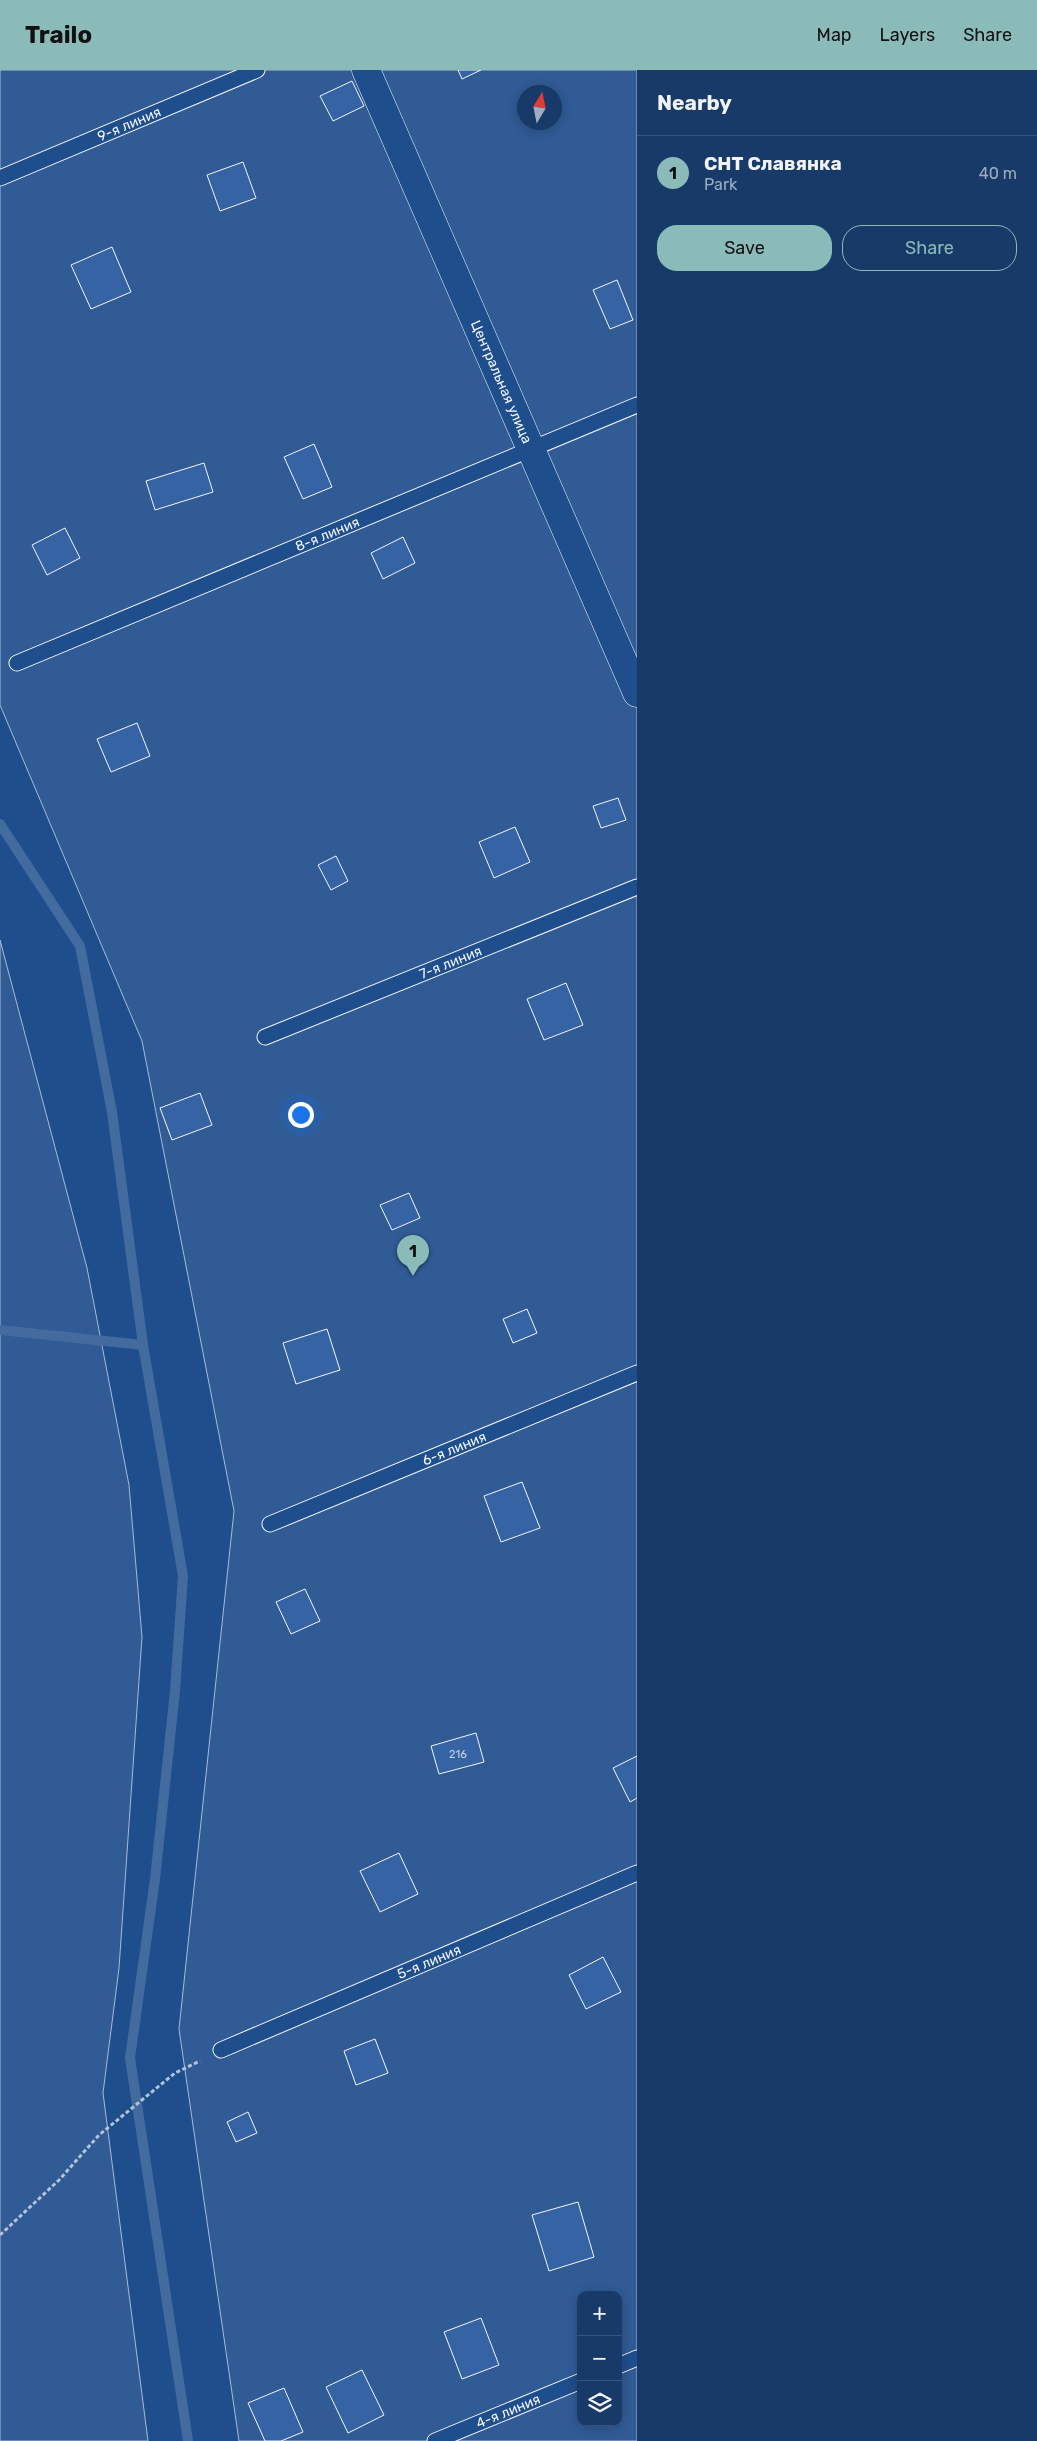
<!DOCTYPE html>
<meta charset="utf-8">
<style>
:root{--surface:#173a69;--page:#20416f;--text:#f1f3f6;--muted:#9eadc0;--line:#36547d;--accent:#8bbbb9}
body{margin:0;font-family:Rubik,sans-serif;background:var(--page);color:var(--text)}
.controls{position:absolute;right:15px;bottom:15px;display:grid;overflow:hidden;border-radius:10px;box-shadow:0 2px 12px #0003}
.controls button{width:45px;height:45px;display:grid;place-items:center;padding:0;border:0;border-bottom:1px solid var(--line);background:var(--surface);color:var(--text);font:25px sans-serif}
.compass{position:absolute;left:517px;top:15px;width:45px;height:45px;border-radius:50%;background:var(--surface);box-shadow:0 2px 12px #0003;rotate:10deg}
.you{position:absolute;left:300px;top:1044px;width:18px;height:18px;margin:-12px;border:4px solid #fff;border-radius:50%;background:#1a73e8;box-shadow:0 0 0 8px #1a73e833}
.badge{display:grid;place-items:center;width:32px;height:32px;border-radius:50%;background:var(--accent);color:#111;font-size:16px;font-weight:700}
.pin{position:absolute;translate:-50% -41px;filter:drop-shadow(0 1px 2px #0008)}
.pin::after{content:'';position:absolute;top:26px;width:18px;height:15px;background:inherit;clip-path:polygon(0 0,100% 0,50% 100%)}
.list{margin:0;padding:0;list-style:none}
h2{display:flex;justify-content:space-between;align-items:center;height:65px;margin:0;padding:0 20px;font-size:21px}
h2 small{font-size:16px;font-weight:400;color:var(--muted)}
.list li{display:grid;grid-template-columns:32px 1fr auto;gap:15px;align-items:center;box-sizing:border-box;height:75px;padding:0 20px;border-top:1px solid var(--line)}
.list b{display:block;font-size:19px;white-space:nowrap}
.list p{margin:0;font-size:16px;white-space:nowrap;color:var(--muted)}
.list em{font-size:16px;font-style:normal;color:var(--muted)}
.actions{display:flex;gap:10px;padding:15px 20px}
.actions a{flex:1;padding:11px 0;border:1px solid var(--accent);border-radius:20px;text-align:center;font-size:18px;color:var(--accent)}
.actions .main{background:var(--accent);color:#111}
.icon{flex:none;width:28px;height:28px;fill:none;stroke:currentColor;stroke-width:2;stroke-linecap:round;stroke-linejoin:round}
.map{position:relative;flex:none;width:637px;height:2371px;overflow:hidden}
header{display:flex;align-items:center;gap:30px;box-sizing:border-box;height:70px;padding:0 25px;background:var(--accent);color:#111}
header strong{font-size:24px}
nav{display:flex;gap:28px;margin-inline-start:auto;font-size:18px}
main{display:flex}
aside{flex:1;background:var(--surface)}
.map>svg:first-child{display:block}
</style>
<header>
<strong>Trailo</strong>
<nav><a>Map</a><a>Layers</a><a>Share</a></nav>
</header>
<main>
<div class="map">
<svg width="637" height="2371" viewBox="0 0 637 2371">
<rect width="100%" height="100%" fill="#1f4e8c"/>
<g fill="#305b95" stroke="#a8bbd7" fill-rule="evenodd">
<path d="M0,0H637V2371H239L179,1959L234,1441L142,971L0,635ZM524,22H554V52H524ZM581,2225H618V2352H581Z"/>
<polygon points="0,870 87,1198 129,1415 142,1567 119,1898 103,2023 148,2371 0,2371"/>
</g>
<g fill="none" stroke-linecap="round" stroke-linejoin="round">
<g stroke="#446ba0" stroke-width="10">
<polyline points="0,754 80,876 112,1042 143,1275 183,1506 175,1621 155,1809 130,1988 188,2371"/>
<polyline points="0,1260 143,1275"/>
</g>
</g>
<g fill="#3563a3" stroke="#f2f6ff">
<polygon points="458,0 481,0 462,9"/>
<polygon points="352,11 364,36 333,51 320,26"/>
<polygon points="243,92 256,128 220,141 207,105"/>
<polygon points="112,177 131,222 91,239 71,195"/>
<polygon points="617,210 633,250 610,259 593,220"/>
<polygon points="314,374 332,417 303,429 284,387"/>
<polygon points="204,393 213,422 155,440 146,411"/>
<polygon points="65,458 80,488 47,505 32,475"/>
<polygon points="403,467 415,493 383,509 371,483"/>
<polygon points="137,653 150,686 111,702 97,669"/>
<polygon points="618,728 626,750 601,758 593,736"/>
<polygon points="515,757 530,792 494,808 479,772"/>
<polygon points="336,786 348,811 331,820 318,795"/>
<polygon points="566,913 583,955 544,970 527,929"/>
<polygon points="200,1023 212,1055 172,1070 160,1038"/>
<polygon points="409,1123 420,1148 392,1160 380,1135"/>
<polygon points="527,1239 537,1263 513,1273 503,1249"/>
<polygon points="327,1259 340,1300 296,1314 283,1273"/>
<polygon points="522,1412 540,1458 501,1472 484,1426"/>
<polygon points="305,1519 320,1551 291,1564 276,1532"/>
<polygon points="476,1663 484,1692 439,1704 431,1676"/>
<polygon points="637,1686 637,1728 630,1732 613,1698"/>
<polygon points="399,1783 418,1824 380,1842 360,1801"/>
<polygon points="603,1887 621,1922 586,1939 569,1905"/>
<polygon points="375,1969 388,2003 356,2015 344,1981"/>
<polygon points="248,2042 257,2063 236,2072 227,2052"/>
<polygon points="578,2132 594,2187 549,2201 532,2145"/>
<polygon points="481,2248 499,2295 462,2309 444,2262"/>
<polygon points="362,2300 384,2345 348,2363 326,2317"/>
<polygon points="284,2318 303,2362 281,2371 265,2371 248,2333"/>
</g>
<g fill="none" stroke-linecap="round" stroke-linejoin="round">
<g stroke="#f2f6ff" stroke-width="17">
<g id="service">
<path id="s1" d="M0,108L257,0"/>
<path id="s2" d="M17,593L637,335"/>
<path id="s3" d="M265,967L637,817"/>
<path id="s4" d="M270,1454L637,1303"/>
<path id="s5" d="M221,1980L637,1803"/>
<polyline points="618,2296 637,2288"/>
<path id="s6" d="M435,2371L581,2311"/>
</g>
</g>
<g stroke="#f2f6ff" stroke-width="29">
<g id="minor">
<path id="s7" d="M366,0L637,623"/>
</g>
</g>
<polyline stroke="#b3c4dc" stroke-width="3" stroke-dasharray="4 2.5" stroke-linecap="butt" points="0,2165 59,2110 99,2065 175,2003 200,1991"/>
<use href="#service" stroke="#1f4e8c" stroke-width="15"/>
<use href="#minor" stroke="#1f4e8c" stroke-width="28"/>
</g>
<g text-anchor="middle" stroke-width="4" stroke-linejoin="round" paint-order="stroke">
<g font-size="11" fill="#c3d1e8">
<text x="458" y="1688">216</text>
</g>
<g font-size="14" fill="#f2f6ff" stroke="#1f4e8c">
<text dy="5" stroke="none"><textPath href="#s1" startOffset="140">9-я линия</textPath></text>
<text dy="5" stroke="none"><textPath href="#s7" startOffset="340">Центральная улица</textPath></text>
<text dy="5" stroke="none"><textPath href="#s2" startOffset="336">8-я линия</textPath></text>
<text dy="5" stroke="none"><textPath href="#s3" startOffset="200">7-я линия</textPath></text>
<text dy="5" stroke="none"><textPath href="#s4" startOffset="199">6-я линия</textPath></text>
<text dy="5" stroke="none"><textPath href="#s5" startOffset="226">5-я линия</textPath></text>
<text dy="5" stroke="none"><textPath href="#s6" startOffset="79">4-я линия</textPath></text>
</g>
</g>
</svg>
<div class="controls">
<button>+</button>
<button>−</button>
<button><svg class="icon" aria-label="layers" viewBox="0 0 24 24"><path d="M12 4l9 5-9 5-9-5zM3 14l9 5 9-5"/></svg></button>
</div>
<svg class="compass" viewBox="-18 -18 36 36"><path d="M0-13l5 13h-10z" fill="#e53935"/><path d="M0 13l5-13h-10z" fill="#9eadc0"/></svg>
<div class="you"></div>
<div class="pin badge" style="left:413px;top:1206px">1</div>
</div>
<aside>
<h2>Nearby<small></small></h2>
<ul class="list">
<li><span class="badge">1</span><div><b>СНТ Славянка</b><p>Park</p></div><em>40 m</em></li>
</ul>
<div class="actions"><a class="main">Save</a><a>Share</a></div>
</aside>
</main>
